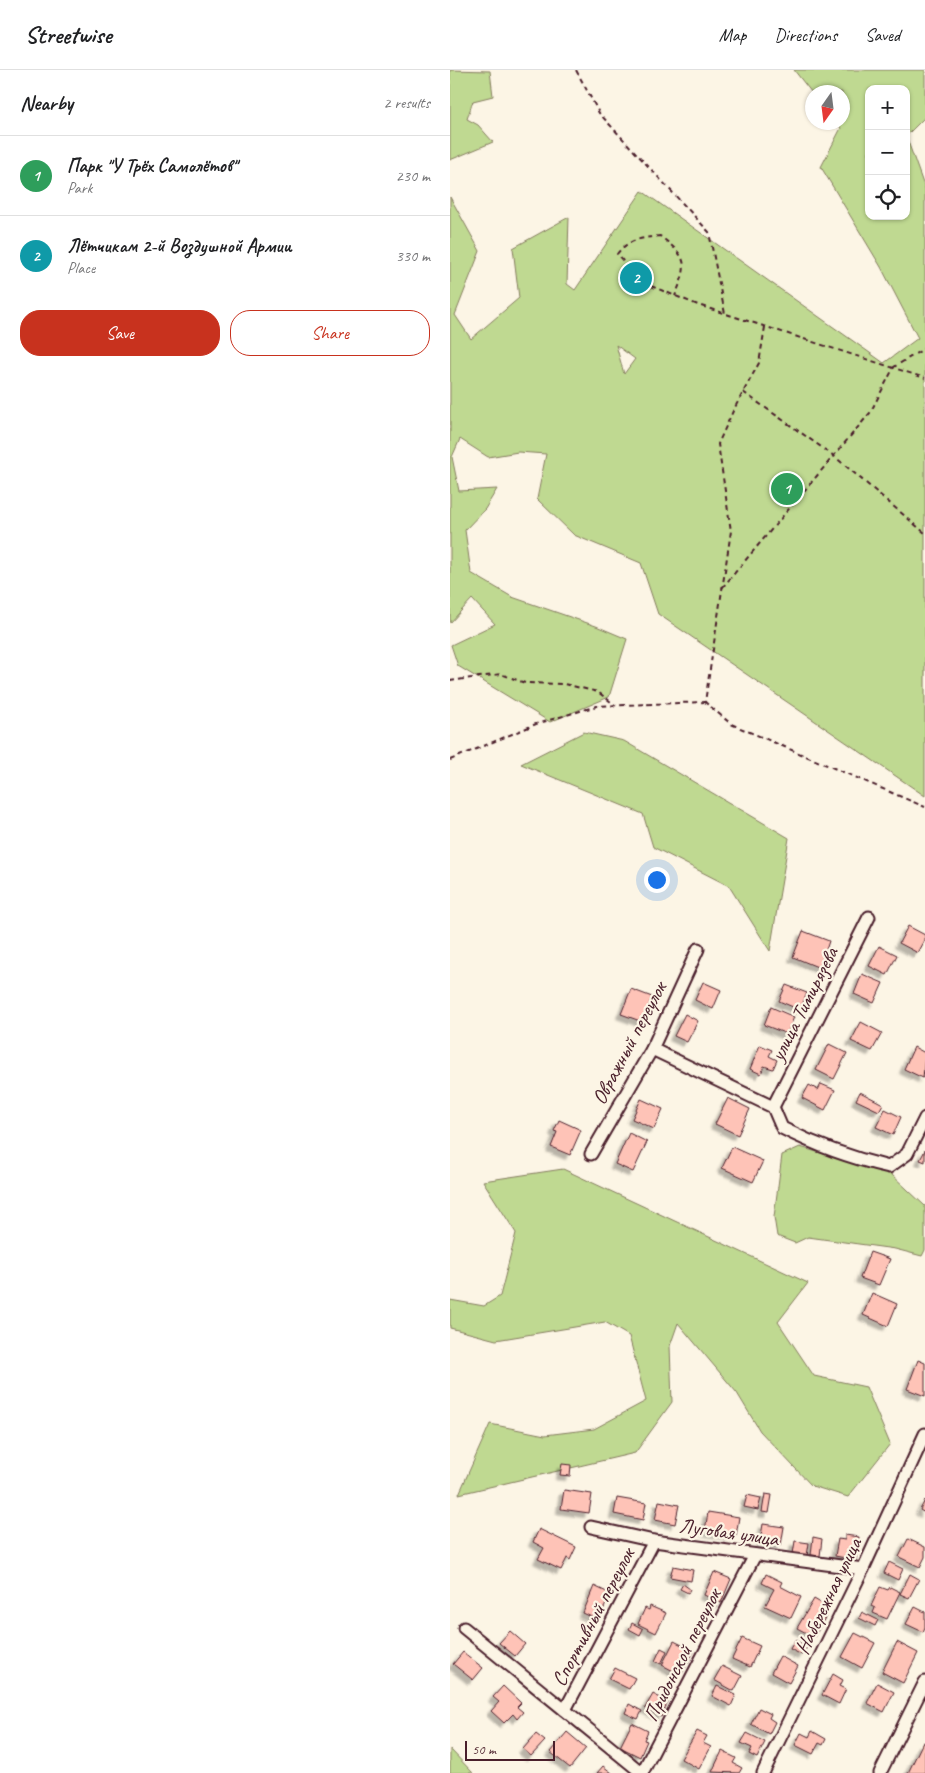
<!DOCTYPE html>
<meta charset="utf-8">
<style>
:root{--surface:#fff;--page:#f2f2f2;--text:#202124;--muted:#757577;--line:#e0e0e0;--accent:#c8321e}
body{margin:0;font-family:Caveat,sans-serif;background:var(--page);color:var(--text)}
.controls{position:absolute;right:15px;top:15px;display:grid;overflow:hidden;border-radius:10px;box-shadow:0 1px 4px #0004}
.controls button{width:45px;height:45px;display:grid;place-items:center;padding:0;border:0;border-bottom:1px solid var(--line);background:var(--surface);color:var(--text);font:25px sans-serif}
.compass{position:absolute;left:355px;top:15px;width:45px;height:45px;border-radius:50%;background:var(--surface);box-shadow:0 1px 4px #0004;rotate:194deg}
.scale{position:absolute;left:15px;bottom:12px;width:90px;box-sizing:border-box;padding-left:5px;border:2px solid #4a1f2b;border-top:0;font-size:14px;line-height:18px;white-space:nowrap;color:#4a1f2b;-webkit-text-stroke:4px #fcf5e5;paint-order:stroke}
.you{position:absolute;left:206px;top:809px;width:18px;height:18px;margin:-12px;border:4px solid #fff;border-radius:50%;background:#1a73e8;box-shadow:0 0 0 8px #1a73e833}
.badge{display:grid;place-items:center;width:32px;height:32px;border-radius:50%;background:var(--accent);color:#fff;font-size:16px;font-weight:700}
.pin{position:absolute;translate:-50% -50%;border:2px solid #fff;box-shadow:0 1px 5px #0006}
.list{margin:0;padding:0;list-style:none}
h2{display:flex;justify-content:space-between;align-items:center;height:65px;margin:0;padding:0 20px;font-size:21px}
h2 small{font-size:16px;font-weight:400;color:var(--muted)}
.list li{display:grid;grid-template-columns:32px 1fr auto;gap:15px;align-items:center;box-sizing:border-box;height:80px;padding:0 20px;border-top:1px solid var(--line)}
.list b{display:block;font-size:19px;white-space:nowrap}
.list p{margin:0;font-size:16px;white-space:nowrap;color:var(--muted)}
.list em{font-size:16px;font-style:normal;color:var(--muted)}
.actions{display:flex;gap:10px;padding:15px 20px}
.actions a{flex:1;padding:11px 0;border:1px solid var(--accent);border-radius:20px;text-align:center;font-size:18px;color:var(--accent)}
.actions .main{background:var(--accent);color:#fff}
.icon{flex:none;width:28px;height:28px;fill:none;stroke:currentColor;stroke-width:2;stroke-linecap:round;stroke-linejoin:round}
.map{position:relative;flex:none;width:475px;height:1703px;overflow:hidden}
header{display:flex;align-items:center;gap:30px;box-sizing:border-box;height:70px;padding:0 25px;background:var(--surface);border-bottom:1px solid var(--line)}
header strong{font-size:24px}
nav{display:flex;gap:28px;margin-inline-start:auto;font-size:18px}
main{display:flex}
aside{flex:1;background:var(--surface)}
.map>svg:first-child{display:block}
</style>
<header>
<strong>Streetwise</strong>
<nav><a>Map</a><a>Directions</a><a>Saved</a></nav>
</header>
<main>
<aside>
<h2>Nearby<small>2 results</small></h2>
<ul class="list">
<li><span class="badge" style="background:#2e9e5b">1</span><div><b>Парк &quot;У Трёх Самолётов&quot;</b><p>Park</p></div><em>230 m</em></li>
<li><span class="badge" style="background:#0f9aa8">2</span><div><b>Лётчикам 2-й Воздушной Армии</b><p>Place</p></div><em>330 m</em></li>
</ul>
<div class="actions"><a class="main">Save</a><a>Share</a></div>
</aside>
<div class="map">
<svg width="475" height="1703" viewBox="0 0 475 1703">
<defs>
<filter id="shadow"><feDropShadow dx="-4.5" dy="4.5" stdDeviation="1" flood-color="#0004"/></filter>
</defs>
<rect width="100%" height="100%" fill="#fcf5e5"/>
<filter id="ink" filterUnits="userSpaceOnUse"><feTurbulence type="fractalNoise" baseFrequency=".02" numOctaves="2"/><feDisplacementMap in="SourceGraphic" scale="10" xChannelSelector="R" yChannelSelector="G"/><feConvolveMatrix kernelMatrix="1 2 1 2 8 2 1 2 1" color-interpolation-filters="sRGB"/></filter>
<g filter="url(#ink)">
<g fill="#bfd991" stroke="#847c5e" fill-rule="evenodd">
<polygon points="0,0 40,1 43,26 23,31 17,49 28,55 43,72 0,90"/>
<path d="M344,0H475V47L456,66V19H419V146H456V66L475,119V726L208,544L191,493L124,465L87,429L96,384L68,382L38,387L10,369L2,387L9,421L47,419L35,439L15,460L21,503L62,527L146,556L177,569L159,627L100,652L8,596L1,575L45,554L22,529L0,553V127L30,181L5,245L21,269L69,228L63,178L119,147L117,214L125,220L192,121L434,293L468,268L431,197L371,97L391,58L387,53L392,52V22L362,23ZM166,275L185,289L174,304Z"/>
<polygon points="134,662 174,671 339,768 320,881 279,816 203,777 193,744 71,694"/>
<polygon points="350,1077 441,1104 475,1136 475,1180 472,1186 445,1179 358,1167 345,1173 327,1166 324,1147 332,1085"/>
<polygon points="113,1099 358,1213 328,1252 364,1306 416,1317 440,1374 398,1427 362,1416 310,1361 287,1323 228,1253 220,1276 222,1332 185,1383 9,1424 40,1354 95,1365 144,1359 196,1331 179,1266 155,1252 46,1270 0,1258 0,1230 34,1236 50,1226 66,1163 33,1111"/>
<polygon points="0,1679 23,1703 0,1703"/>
</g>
<g fill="#fec3b7" stroke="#4a1f2b" filter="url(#shadow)">
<polygon points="458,856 475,865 475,870 468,883 449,873"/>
<polygon points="353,861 379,871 370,898 343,887"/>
<polygon points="429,876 447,885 437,905 419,896"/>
<polygon points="412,904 433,913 424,933 404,924"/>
<polygon points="253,912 271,920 263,939 245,930"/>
<polygon points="336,915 357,923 350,940 329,931"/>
<polygon points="181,919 202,927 193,952 171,944"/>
<polygon points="321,937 344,947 337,964 314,955"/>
<polygon points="235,944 248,951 237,972 224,966"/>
<polygon points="411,952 432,963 422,981 401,971"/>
<polygon points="379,974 397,983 384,1009 366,1000"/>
<polygon points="310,975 322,980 319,986 327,990 323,999 314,996 311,1004 300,999"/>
<polygon points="464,977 475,983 473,1008 454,999"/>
<polygon points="371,1014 385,1020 375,1040 352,1028 359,1015 368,1020"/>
<polygon points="410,1022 433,1034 429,1041 406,1030"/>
<polygon points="278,1028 300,1039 288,1065 265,1054"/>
<polygon points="191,1029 213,1039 204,1059 182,1049"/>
<polygon points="435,1039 451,1047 443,1065 426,1057"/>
<polygon points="109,1050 131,1060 120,1085 101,1077 107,1062 104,1061"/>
<polygon points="179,1063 197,1072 183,1102 165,1094"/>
<polygon points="282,1077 313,1091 303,1112 272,1098"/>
<polygon points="475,1080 475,1092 470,1090"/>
<polygon points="420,1182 440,1189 429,1215 410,1208"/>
<polygon points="422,1223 447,1234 438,1256 413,1245"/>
<polygon points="468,1290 475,1293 475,1326 457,1319"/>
<polygon points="112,1394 121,1395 120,1406 110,1405"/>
<polygon points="114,1420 142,1424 139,1443 111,1439"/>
<polygon points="315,1424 322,1425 319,1443 312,1442"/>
<polygon points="297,1425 311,1428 308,1440 294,1437"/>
<polygon points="167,1428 196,1433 193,1450 164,1444"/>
<polygon points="475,1430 475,1443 470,1440"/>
<polygon points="209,1431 229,1435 225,1454 205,1450"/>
<polygon points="258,1442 289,1447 286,1466 255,1461"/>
<polygon points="313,1454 334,1457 331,1475 310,1472"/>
<polygon points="89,1459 126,1477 120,1490 117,1488 111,1500 88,1489 94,1478 83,1472"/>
<polygon points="395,1465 409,1467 406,1490 385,1486 388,1469 395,1470"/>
<polygon points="363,1467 372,1469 370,1486 361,1485"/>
<polygon points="458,1469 475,1477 475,1487 470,1497 449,1487"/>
<polygon points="345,1471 359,1473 357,1486 343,1484"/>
<polygon points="439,1492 453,1499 448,1510 434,1503"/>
<polygon points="223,1496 243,1500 241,1511 220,1507"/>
<polygon points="264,1502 281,1509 271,1533 254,1525"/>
<polygon points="316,1504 332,1512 330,1516 351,1527 341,1548 315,1536 324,1519 312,1513"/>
<polygon points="460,1504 469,1509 459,1528 450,1524"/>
<polygon points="233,1514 240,1519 238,1523 230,1519"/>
<polygon points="144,1516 161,1524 148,1550 133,1543"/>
<polygon points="430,1517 438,1520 440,1517 450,1522 437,1549 423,1543 425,1538 421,1536"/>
<polygon points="364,1529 376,1536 372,1543 376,1546 364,1567 347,1558"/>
<polygon points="200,1536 216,1543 206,1563 188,1554 195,1538 199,1540"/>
<polygon points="465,1537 475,1542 475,1557 473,1562 456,1554"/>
<polygon points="412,1542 428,1550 425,1556 409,1548"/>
<polygon points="182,1553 193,1559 190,1565 179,1559"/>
<polygon points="60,1561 75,1574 65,1586 49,1573"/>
<polygon points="405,1563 425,1573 412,1598 392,1587"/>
<polygon points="292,1568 310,1576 300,1597 282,1589"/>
<polygon points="345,1570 357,1577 352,1585 340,1579"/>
<polygon points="224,1571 244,1581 231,1605 212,1595"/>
<polygon points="447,1572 468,1583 453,1613 432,1602"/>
<polygon points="211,1578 217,1581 211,1594 205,1591"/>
<polygon points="13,1582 33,1598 23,1610 3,1594"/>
<polygon points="330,1586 348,1596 339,1613 321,1603"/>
<polygon points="272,1596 292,1606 284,1621 264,1610"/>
<polygon points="165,1598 185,1608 179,1619 159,1609"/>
<polygon points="383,1604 393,1610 390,1616 396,1619 389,1634 372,1625"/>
<polygon points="427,1613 444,1622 434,1642 417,1633"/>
<polygon points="53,1616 71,1633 67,1637 73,1642 67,1649 63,1644 54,1653 41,1641 49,1632 43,1627"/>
<polygon points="267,1616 286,1625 281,1636 262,1626"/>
<polygon points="203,1624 218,1632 211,1647 195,1638"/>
<polygon points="179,1634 192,1641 188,1649 175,1643"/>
<polygon points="309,1638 321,1644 319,1648 325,1652 319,1664 301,1654"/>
<polygon points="182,1653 198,1661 194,1670 197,1671 190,1687 170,1677"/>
<polygon points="247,1661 257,1666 253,1673 261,1677 249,1699 231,1689"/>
<polygon points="362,1661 376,1669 373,1675 369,1673 363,1684 345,1675 351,1663 359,1667"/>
<polygon points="117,1662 136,1678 120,1698 100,1682"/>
<polygon points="297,1663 315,1672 307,1688 299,1684 302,1678 291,1673"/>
<polygon points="86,1664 95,1671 81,1686 73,1679"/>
<polygon points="473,1672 475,1673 475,1703 458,1703"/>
<polygon points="272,1681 286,1688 283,1693 292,1698 289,1703 262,1702"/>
<polygon points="153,1696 162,1703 147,1703"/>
</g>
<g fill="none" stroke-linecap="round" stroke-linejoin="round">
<g stroke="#4a1f2b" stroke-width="15">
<g id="minor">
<path d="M202,979L323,1037L332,1058C367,1076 401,1088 439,1097L457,1084L475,1048"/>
<polyline points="323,1037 419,847"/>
<polyline points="141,1084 202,979 248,879"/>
<polyline points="141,1457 204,1471 413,1499"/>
<polyline points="14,1558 192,1703"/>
<polyline points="115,1640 204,1471"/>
<polyline points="192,1703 305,1485"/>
<polyline points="313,1703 413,1499 475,1364"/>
<polyline points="430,1703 475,1612"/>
</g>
</g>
<g stroke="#4a1f2b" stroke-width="2" stroke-dasharray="5 4" stroke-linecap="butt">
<polyline points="126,0 149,43 259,162 275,244"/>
<path d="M179,198L167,184C178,169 192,168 210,166C238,188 239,193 225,226"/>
<polyline points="201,216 248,235 475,308"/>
<polyline points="315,257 309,293 283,341 268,374 281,461 255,632 281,654 475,737"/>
<polyline points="293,322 384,386 475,463"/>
<polyline points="272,518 420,343 444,297 475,278"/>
<polyline points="0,611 51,604 75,613 114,614 148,622 165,635"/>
<polyline points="0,690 86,654 147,636 255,632"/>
</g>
<use href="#minor" stroke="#fcf5e5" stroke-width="11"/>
</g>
</g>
<g text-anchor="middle" stroke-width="4.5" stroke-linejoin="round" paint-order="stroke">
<g font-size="21" fill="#4a1f2b" stroke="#fcf5e5">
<text transform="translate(354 934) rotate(-63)" y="7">улица Тимирязева</text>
<text transform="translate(179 973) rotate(-62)" y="7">Овражный переулок</text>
<text transform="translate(279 1462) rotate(8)" y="7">Луговая улица</text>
<text transform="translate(378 1526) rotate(-64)" y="7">Набережная улица</text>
<text transform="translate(143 1547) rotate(-62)" y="7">Спортивный переулок</text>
<text transform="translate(232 1585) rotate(-63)" y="7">Придонской переулок</text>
</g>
</g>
</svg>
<div class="controls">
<button>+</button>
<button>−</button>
<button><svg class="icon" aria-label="locate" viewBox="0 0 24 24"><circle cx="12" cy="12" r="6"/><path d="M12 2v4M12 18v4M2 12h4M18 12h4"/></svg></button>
</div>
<svg class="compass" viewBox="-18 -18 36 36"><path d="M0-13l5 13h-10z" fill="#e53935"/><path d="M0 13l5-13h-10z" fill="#757577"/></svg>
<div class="scale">50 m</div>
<div class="you"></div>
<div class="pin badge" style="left:337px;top:419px;background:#2e9e5b">1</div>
<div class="pin badge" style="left:186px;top:208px;background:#0f9aa8">2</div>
</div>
</main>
